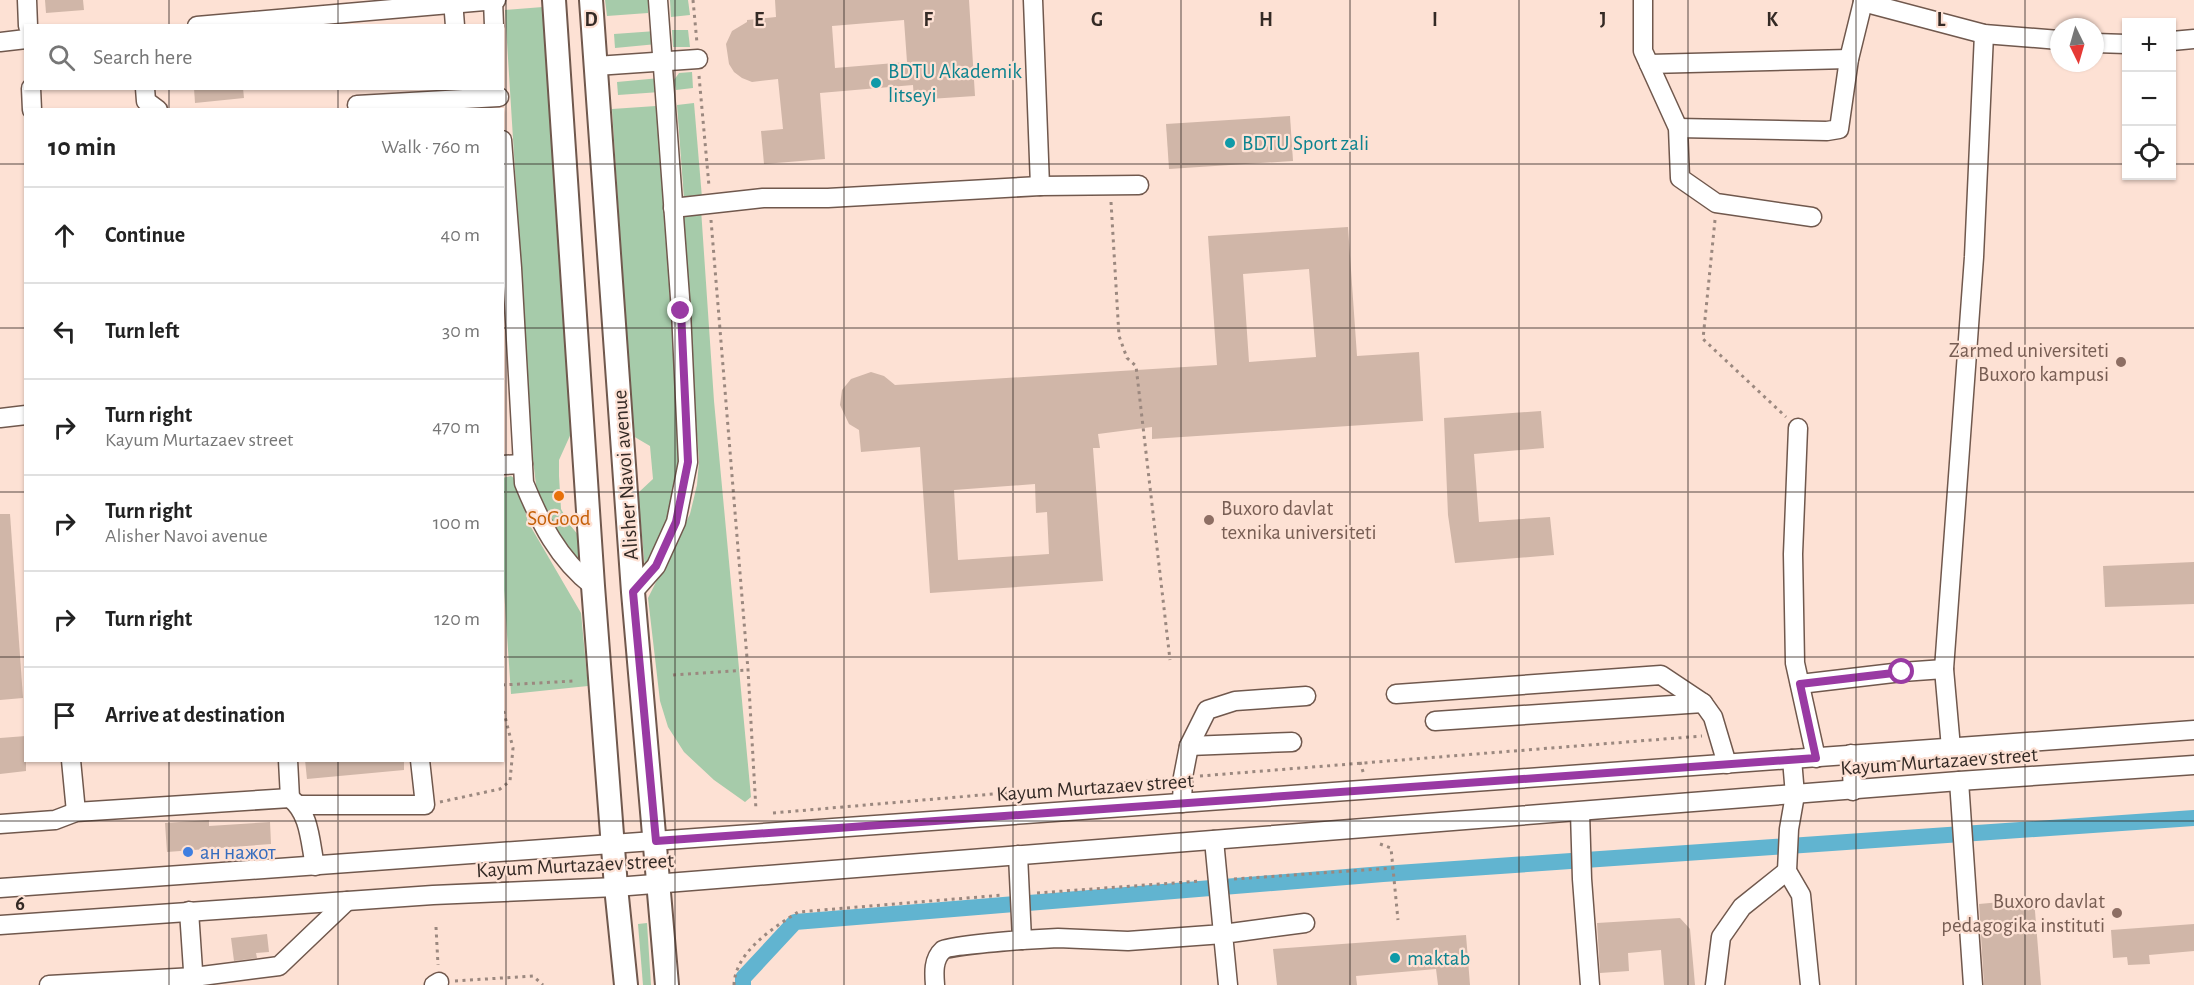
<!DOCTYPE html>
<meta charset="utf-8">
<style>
:root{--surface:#fff;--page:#f6f6f6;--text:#222;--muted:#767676;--line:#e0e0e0}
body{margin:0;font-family:"Alegreya Sans",sans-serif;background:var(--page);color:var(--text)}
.controls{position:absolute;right:18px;top:18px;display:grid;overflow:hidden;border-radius:0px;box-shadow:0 2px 4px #0004}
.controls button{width:54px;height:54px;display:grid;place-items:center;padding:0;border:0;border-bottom:2px solid var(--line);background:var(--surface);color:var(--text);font:30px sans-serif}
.compass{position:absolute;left:2050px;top:18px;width:54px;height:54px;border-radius:50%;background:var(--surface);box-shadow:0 2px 4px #0004;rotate:175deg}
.stop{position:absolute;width:18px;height:18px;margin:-14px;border:4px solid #993aa3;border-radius:50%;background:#fff}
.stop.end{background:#993aa3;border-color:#fff;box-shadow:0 2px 6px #0008}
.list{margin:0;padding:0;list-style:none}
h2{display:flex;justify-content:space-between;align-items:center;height:78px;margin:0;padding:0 24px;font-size:26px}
h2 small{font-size:20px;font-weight:400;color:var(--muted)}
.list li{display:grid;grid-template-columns:39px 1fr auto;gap:18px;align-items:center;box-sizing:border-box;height:96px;padding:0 24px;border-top:2px solid var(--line)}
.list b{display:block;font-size:22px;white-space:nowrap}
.list p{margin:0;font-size:20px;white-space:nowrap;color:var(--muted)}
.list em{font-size:20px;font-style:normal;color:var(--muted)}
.icon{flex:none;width:33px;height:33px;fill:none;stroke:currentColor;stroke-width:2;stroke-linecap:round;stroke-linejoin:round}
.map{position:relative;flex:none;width:2194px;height:985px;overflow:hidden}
.search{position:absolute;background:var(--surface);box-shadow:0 2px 4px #0004;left:24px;top:24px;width:480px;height:66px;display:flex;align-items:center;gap:15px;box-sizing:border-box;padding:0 21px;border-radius:0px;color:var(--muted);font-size:22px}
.panel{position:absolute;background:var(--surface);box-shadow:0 2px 4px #0004;left:24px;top:108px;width:480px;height:654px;border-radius:0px}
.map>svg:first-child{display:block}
</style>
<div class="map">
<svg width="2194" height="985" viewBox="0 0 2194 985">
<rect width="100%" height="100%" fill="#fde1d4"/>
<g fill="#a6cbaa">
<polygon points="605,0 648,0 648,13 607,16"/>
<polygon points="670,0 688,0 690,15 671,17"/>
<polygon points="543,7 573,429 559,460 559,476 561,509 570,525 579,536 581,567 562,548 537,493 533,460 505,10"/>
<polygon points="672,30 688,30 690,47 673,47"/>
<polygon points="656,31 657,44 615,48 614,34"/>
<polygon points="692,72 693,88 676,90 674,80 679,73"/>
<polygon points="660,78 660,92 618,95 617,82"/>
<polygon points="694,103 702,198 684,199 677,105"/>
<polygon points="656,106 677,395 680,470 672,508 645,569 638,493 653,479 650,446 633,436 612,109"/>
<polygon points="680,209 701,209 714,401 751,797 745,802 714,780 684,752 668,727 660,701 648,598 690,514 697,485 699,461"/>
<polygon points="511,476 517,480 528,522 581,613 588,686 511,694 503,575 502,478"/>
<polygon points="647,923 651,985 643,985 638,924"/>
</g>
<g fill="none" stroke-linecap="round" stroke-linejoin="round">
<polyline stroke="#61b4d0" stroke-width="16" points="743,985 743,978 795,922 1383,874 2194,818"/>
</g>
<g fill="#d0b6a8" fill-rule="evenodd">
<polygon points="45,0 83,0 84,10 46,13"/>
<path d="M775,0H969L975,96L914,100L913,85L820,93L825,159L764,164L761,131L783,129L778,79L752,82L742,78L734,72L729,64L726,44L732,31L747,22V20L776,17ZM904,20L907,62L835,68L832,26Z"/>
<polygon points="194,88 243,88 244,98 195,103"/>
<polygon points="1290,116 1293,161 1169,169 1166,124"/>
<path d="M1348,227L1357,356L1419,352L1423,421L1152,439V427L1098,434L1100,448H1093L1103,581L930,593L920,447L861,452L859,430L849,424L840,405L842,390L851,379L871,372L884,376L895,385L1217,365L1208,236ZM1309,269L1316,357L1249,362L1243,274ZM1035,484L1036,513L1047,512L1049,554L958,560L954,490Z"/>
<polygon points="1541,411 1544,448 1474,454 1479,522 1550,517 1554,555 1455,563 1448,515 1444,418"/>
<polygon points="0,514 10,514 23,698 0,700"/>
<polygon points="2194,562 2194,604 2105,607 2103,566"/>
<polygon points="26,736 26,771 0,774 0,738"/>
<polygon points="305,760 404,760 404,770 307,779"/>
<polygon points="209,820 209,826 270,822 271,844 167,852 165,823"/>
<polygon points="2034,899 2041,985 1984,985 1979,904"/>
<polygon points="1680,918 1690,929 1695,985 1664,985 1661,950 1628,953 1629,971 1600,973 1597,923"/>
<polygon points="2194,924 2194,951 2149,955 2150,964 2128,965 2127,957 2113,958 2111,930"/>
<polygon points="267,934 269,952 256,953 257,958 234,961 231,938"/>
<polygon points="1466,935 1470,985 1438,985 1436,969 1356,976 1357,985 1277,985 1273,949"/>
</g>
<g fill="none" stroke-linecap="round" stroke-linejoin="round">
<g stroke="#70584d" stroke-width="21">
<g id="minor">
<polyline points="27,0 28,26"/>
<polyline points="453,0 455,26"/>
<polyline points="493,0 494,26"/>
<polyline points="1033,0 1040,186"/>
<polyline points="1643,0 1643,51 1678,128 1680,178 1716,203 1812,217"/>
<polyline points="1863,0 1863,2 1984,34 2059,40"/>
<polyline points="197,26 496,0"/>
<polyline points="2172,41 2194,39"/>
<polyline points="0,42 26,39"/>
<polyline points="2095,43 2126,44"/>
<polyline points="1649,64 1849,59"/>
<polyline points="596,66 698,59"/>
<polyline points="31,88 32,110"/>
<polyline points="145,88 146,101 158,110"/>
<polyline points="357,105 499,97"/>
<polyline points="1678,128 1827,131 1839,129 1849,59 1863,2"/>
<path d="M502,140L512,268L524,483C540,522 558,559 593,586"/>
<polyline points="673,208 763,198 828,198 1040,186 1139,185"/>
<polyline points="0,418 26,415"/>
<polyline points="1798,428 1793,554 1795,663 1816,758"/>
<polyline points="502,465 523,464"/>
<polyline points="633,592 656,566 676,522 688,462 681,311 658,0"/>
<polyline points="1800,684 1902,672 1944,669"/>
<polyline points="1396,694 1661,675 1703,703 1713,717 1727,764"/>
<polyline points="1435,721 1703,703"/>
<polyline points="1189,746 1292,742"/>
<polyline points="1951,748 1944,669 1974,257 1984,34"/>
<polyline points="1851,754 1853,791"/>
<polyline points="1792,759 1795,795 1789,829 1787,871 1801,895 1810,985"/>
<polyline points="71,760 76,812"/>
<polyline points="288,760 290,798"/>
<polyline points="1959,781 1973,985"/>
<polyline points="1182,803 1183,777 1189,746 1207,710 1235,701 1306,696"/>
<polyline points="299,805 425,805 420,760"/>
<polyline points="1580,812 1582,879 1590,985"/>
<path d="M0,824L55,820L76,812L290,798C310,813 310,842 315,866"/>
<polyline points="0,888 2194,730"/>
<polyline points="189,911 194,985"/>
<polyline points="0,925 433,895 616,887 1959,781 2194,765"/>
<polyline points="1022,940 1058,938 1128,941 1223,934 1214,840"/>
<polyline points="49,985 194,977 279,966 347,901"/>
<polyline points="434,985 439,982"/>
<path d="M935,985C934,973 933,959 943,950C948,946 1010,941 1022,940L1018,855"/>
<polyline points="1228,985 1223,934 1305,923"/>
<polyline points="1715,985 1721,937 1742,907 1787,871"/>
</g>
</g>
<g stroke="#70584d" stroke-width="26">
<g id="major">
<polyline points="554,0 593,586 616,887 626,985"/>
<polyline points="591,0 633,592 667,985"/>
</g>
</g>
<g stroke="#9b887f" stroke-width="3" stroke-dasharray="3 4.5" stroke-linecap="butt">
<polyline points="693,0 697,43"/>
<polyline points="699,76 709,186"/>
<polyline points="1111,202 1119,336 1127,358 1136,366 1170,660"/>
<polyline points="711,220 748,670 756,810"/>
<polyline points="1715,220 1703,339 1786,417"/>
<polyline points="673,675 748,670"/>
<polyline points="502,685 573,681"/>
<polyline points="1360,762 1364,775"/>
<polyline points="1200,776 1702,736"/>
<polyline points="440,802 500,789 510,781 513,748 502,705"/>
<polyline points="773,813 1167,779"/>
<polyline points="1380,844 1391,848 1398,920"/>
<polyline points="1234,879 1394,868"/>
<polyline points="1037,893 1201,881"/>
<polyline points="436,927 438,965"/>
<polyline points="455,981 533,976 543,985"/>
<path d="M734,985C735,952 773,928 798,912L1003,895"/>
</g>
<use href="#minor" stroke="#fff" stroke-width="18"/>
<use href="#major" stroke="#fff" stroke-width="22"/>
</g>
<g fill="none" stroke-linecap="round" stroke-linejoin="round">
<polyline stroke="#993aa3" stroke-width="8" points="681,311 688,462 676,522 656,566 633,592 656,841 1816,758 1800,684 1902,672"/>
</g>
<path fill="none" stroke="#342a25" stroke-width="1.5" stroke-opacity="0.55" d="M169,0V26M338,0V26M506,0V985M675,0V985M844,0V985M1013,0V985M1181,0V985M1350,0V985M1519,0V985M1688,0V985M1856,0V985M2025,0V985M169,88V110M338,88V110M0,164H26M502,164H2126M2172,164H2194M0,328H26M502,328H2194M0,492H26M502,492H2194M0,657H26M502,657H2194M169,760V985M338,760V985M0,821H2194"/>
<g fill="#0f9aa8" stroke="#fde1d4" stroke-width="2">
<circle cx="876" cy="83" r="6"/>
<circle cx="1230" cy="143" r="6"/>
<circle cx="1395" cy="958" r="6"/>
</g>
<g fill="#8d6e63" stroke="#fde1d4" stroke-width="2">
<circle cx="2121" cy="362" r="6"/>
<circle cx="1209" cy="520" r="6"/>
<circle cx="2117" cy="913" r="6"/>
</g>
<circle fill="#e8710a" stroke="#fde1d4" stroke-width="2" cx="559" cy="496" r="6"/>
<circle fill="#3f7fe0" stroke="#fde1d4" stroke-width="2" cx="188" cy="852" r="6"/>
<g text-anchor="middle" stroke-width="4.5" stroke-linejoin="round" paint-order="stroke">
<g font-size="21" fill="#0d838f" stroke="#fde1d4" text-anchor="start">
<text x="888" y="78">BDTU Akademik<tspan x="888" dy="24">litseyi</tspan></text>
<text x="1242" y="150">BDTU Sport zali</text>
<text x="1407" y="965">maktab</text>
</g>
<g font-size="21" fill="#785e54" stroke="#fde1d4" text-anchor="end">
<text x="2109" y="357">Zarmed universiteti<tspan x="2109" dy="24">Buxoro kampusi</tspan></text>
<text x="1221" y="515" text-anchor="start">Buxoro davlat<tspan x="1221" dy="24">texnika universiteti</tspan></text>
<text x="2105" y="908">Buxoro davlat<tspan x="2105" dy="24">pedagogika instituti</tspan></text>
</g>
<g font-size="21" fill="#342a25" stroke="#fde1d4">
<text transform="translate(625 475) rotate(-94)" y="7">Alisher Navoi avenue</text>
<text transform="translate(1939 761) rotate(-4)" y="7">Kayum Murtazaev street</text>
<text transform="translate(1095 787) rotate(-4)" y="7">Kayum Murtazaev street</text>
<text transform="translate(575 865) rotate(-3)" y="7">Kayum Murtazaev street</text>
</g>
<g font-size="21" fill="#c56008" stroke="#fde1d4">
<text x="559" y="525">SoGood</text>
</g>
<g font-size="21" fill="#366cbe" stroke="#fde1d4" text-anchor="start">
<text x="200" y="859">ан нажот</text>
</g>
</g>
<g font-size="20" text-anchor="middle" font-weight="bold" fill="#342a25" stroke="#fde1d4" stroke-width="4.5" stroke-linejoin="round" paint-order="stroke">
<text x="591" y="26">D</text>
<text x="759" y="26">E</text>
<text x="928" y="26">F</text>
<text x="1097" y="26">G</text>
<text x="1266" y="26">H</text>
<text x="1435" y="26">I</text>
<text x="1603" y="26">J</text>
<text x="1772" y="26">K</text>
<text x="1941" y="26">L</text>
<text x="20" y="910">6</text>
</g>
</svg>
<div class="controls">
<button>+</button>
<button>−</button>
<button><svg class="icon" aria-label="locate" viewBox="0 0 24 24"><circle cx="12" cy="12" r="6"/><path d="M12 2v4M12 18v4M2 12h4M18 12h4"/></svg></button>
</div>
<svg class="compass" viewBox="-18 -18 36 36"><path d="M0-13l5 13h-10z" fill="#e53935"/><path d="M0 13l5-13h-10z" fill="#767676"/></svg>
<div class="stop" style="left:1902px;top:672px"></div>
<div class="stop end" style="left:681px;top:311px"></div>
<div class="search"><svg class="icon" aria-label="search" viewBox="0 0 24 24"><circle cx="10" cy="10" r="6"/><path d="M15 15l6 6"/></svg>Search here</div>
<section class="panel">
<h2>10 min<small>Walk · 760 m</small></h2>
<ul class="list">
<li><svg class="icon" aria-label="ahead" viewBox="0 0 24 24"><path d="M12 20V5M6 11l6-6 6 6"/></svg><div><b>Continue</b></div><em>40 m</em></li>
<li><svg class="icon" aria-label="left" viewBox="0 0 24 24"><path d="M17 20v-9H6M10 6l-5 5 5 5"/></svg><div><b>Turn left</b></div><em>30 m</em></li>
<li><svg class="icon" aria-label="right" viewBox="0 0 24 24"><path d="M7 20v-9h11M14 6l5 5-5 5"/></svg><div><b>Turn right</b><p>Kayum Murtazaev street</p></div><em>470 m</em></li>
<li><svg class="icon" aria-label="right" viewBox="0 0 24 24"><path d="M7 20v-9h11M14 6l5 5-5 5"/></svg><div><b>Turn right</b><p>Alisher Navoi avenue</p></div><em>100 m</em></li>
<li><svg class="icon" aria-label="right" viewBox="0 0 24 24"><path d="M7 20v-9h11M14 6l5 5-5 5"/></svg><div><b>Turn right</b></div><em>120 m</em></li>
<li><svg class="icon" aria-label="arrive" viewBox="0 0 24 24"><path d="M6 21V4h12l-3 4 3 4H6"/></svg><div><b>Arrive at destination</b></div></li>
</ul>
</section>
</div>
